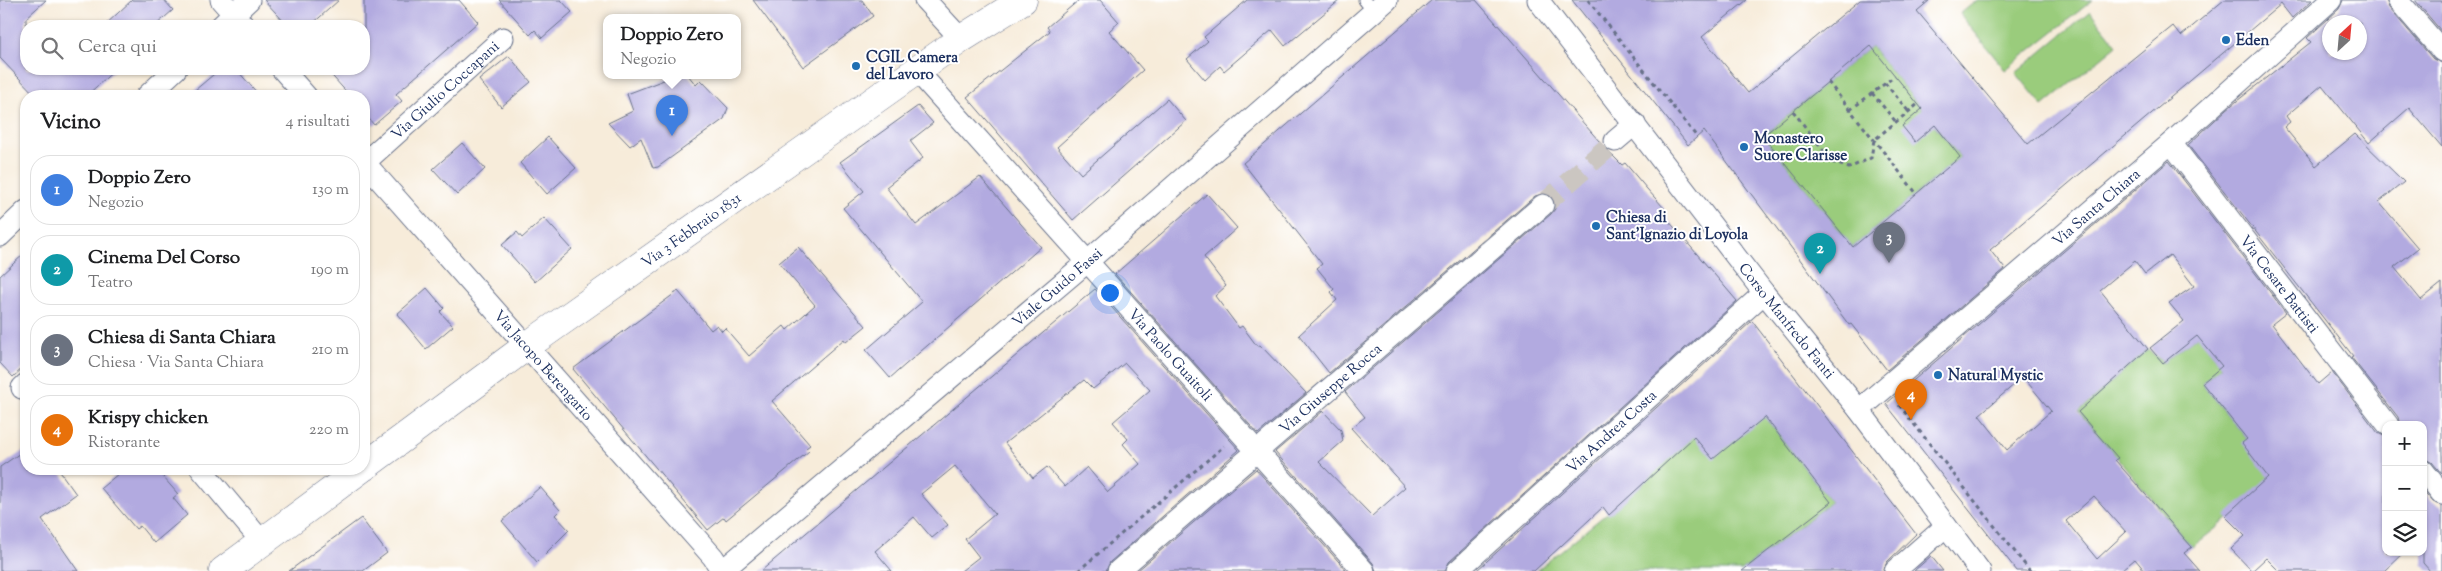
<!DOCTYPE html>
<html lang="it">
<meta charset="utf-8">
<style>
:root{--surface:#fff;--page:#f2f2f2;--text:#202124;--muted:#757577;--line:#e0e0e0;--accent:#d93025}
body{margin:0;font-family:"Sorts Mill Goudy",serif;background:var(--page);color:var(--text)}
.controls{position:absolute;right:15px;bottom:15px;display:grid;overflow:hidden;border-radius:10px;box-shadow:0 1px 4px #0004}
.controls button{width:45px;height:45px;display:grid;place-items:center;padding:0;border:0;border-bottom:1px solid var(--line);background:var(--surface);color:var(--text);font:25px sans-serif}
.compass{position:absolute;left:2322px;top:15px;width:45px;height:45px;border-radius:50%;background:var(--surface);box-shadow:0 1px 4px #0004;rotate:26deg}
.you{position:absolute;left:1109px;top:292px;width:18px;height:18px;margin:-12px;border:4px solid #fff;border-radius:50%;background:#1a73e8;box-shadow:0 0 0 8px #1a73e833}
.badge{display:grid;place-items:center;width:32px;height:32px;border-radius:50%;background:var(--accent);color:#fff;font-size:16px;font-weight:700}
.pin{position:absolute;translate:-50% -41px;filter:drop-shadow(0 1px 2px #0008)}
.pin::after{content:'';position:absolute;top:26px;width:18px;height:15px;background:inherit;clip-path:polygon(0 0,100% 0,50% 100%)}
.popup{position:absolute;left:603px;top:14px;width:138px;height:65px;box-sizing:border-box;display:grid;place-content:center;border-radius:10px;background:var(--surface);filter:drop-shadow(0 1px 4px #0005);font-size:16px;white-space:nowrap;color:var(--muted)}
.popup b{font-size:19px;color:var(--text)}
.popup::after{content:'';position:absolute;left:50%;top:100%;margin-left:-10px;border:10px solid transparent;border-top-color:var(--surface)}
.list{margin:0;padding:0;list-style:none}
h2{display:flex;justify-content:space-between;align-items:center;height:65px;margin:0;padding:0 20px;font-size:21px}
h2 small{font-size:16px;font-weight:400;color:var(--muted)}
.list li{display:grid;grid-template-columns:32px 1fr auto;gap:15px;align-items:center;box-sizing:border-box;height:70px;margin:0 10px 10px;padding:0 10px;border:1px solid var(--line);border-radius:20px}
.list b{display:block;font-size:19px;white-space:nowrap}
.list p{margin:0;font-size:16px;white-space:nowrap;color:var(--muted)}
.list em{font-size:16px;font-style:normal;color:var(--muted)}
.icon{flex:none;width:28px;height:28px;fill:none;stroke:currentColor;stroke-width:2;stroke-linecap:round;stroke-linejoin:round}
.map{position:relative;flex:none;width:2442px;height:571px;overflow:hidden}
.search{position:absolute;background:var(--surface);box-shadow:0 1px 4px #0004;left:20px;top:20px;width:350px;height:55px;display:flex;align-items:center;gap:12px;box-sizing:border-box;padding:0 18px;border-radius:20px;color:var(--muted);font-size:19px}
.panel{position:absolute;background:var(--surface);box-shadow:0 1px 4px #0004;left:20px;top:90px;width:350px;height:385px;border-radius:20px}
.map>svg:first-child{display:block}
</style>
<div class="map">
<svg width="2442" height="571" viewBox="0 0 2442 571">
<rect width="100%" height="100%" fill="#fff"/>
<filter id="ink" filterUnits="userSpaceOnUse"><feTurbulence type="fractalNoise" baseFrequency=".02" numOctaves="2"/><feDisplacementMap in="SourceGraphic" scale="10" xChannelSelector="R" yChannelSelector="G"/><feConvolveMatrix kernelMatrix="1 2 1 2 8 2 1 2 1" color-interpolation-filters="sRGB"/></filter>
<filter id="wash" filterUnits="userSpaceOnUse"><feTurbulence type="fractalNoise" baseFrequency=".0096" numOctaves="4" result="noise"/><feDisplacementMap in="SourceGraphic" scale="20" xChannelSelector="R" yChannelSelector="G"/><feGaussianBlur stdDeviation="1.12" result="paint"/><feColorMatrix in="noise" values="0 0 0 0 0 0 0 0 0 0 0 0 0 0 0 0 0 1.4 0 .05"/><feComposite in="paint" operator="in"/></filter>
<g filter="url(#wash)">
<rect width="100%" height="100%" fill="#f7ecda"/>
<g fill="#9acc7b" stroke="#5a7e6c">
<polygon points="1977,0 2093,0 2005,70 1960,14"/>
<polygon points="2090,11 2117,45 2043,106 2016,73"/>
<polygon points="1871,46 1960,157 1853,247 1763,136"/>
<polygon points="2198,335 2222,366 2202,383 2247,439 2274,483 2192,547 2079,412 2148,349 2163,363"/>
<polygon points="1765,417 1831,502 1742,571 1536,571 1644,483 1651,448"/>
</g>
<g id="blocks">
<g fill="#b2aae0" fill-rule="evenodd">
<polygon points="0,0 46,0 26,18 26,69 116,69 86,96 36,96 0,58"/>
<polygon points="132,0 164,0 173,10 155,26 104,26"/>
<polygon points="264,0 339,0 310,26 288,26"/>
<polygon points="364,0 459,0 478,22 396,94 402,101 374,125 364,113 364,96 350,96 326,69 364,69"/>
<polygon points="499,0 561,0 572,12 542,38 535,30 530,35"/>
<polygon points="753,0 862,0 873,16 803,67"/>
<polygon points="1079,0 1100,0 1119,22 1109,31 1143,70 1057,147 1081,174 1167,99 1186,121 1073,220 967,97 1050,31 1047,27"/>
<polygon points="1247,0 1340,0 1285,46 1272,30 1224,71 1220,66 1205,80 1187,59 1208,41 1204,37"/>
<polygon points="1432,0 1476,0 1606,149 1622,165 1625,163 1647,189 1664,208 1662,213 1737,301 1449,562 1445,571 1376,571 1373,563 1275,452 1323,411 1341,430 1343,441 1319,462 1372,516 1405,487 1351,428 1365,417 1345,392 1551,214 1555,209 1555,202 1547,193 1535,196 1329,373 1299,335 1337,300 1331,292 1334,289 1317,268 1322,264 1243,163"/>
<path d="M1572,0H1747L1702,37L1748,93L1860,0H1930L1917,11L2028,144L2173,26L2181,36L2224,0H2312L2292,18L2281,4L1990,250L2005,269L1887,370L1851,324L1849,325L1704,131L1688,145ZM1871,46L1922,109L1902,126L1915,142L1935,125L1960,157L1853,247L1763,136Z"/>
<path d="M2343,0H2386L2389,8L2433,59L2442,63V147L2409,108L2369,143L2322,85L2286,116L2290,122L2284,127L2316,166L2355,134L2404,182L2379,202L2418,248L2394,267L2421,300L2442,283V474L2432,462L2423,458V425H2400L2398,417L2351,357L2353,356L2188,145L2227,109L2311,42L2307,38L2339,9ZM2330,22H2360V52H2330Z"/>
<polygon points="2415,0 2442,0 2442,32"/>
<polygon points="509,56 531,82 501,107 479,80"/>
<polygon points="220,69 236,69 260,96 188,96"/>
<polygon points="677,75 688,75 696,85 701,80 728,108 724,119 658,167 653,168 641,138 630,146 608,123 633,111 627,94"/>
<polygon points="918,106 933,123 910,141 923,158 886,187 916,225 980,177 1041,247 890,378 866,350 922,302 843,208 864,191 840,162"/>
<polygon points="548,137 576,168 547,194 520,163"/>
<polygon points="462,143 485,169 457,195 433,169"/>
<path d="M2169,161L2286,313L2272,324L2318,384L2332,372L2378,433L2386,437V552H2404L2384,571H2279L2266,558L2252,571L2231,549L2245,536L2225,516L2268,477L2242,443L2247,439L2202,383L2222,366L2197,336L2163,363L2150,348L2184,321L2169,303L2194,286L2170,255L2145,274L2135,261L2100,290L2148,349L2078,412L2118,458L2115,460L2192,547L2184,553L2200,571H2145L2135,559L2121,571H2017L1886,404ZM2023,377L2051,411L2007,450L1979,415ZM2094,496L2126,532L2097,559L2066,521Z"/>
<polygon points="1207,194 1237,228 1204,257 1226,286 1215,296 1239,328 1242,326 1257,346 1260,345 1306,393 1258,434 1115,274"/>
<polygon points="544,218 572,249 535,282 502,245 517,232 522,238"/>
<polygon points="798,247 866,326 846,342 844,339 772,401 810,445 806,448 809,451 726,520 724,517 708,530 573,369 678,291 711,330 717,325 722,331 725,328 749,356 784,326 787,330 815,305 779,263"/>
<polygon points="26,252 26,365 13,377 0,363 0,276"/>
<polygon points="427,288 444,308 440,312 453,326 426,349 397,314"/>
<path d="M1095,289L1239,450L1110,562L1106,571H961L979,557L965,539L995,514L955,466L921,494L948,525L932,538L914,517L875,551L892,571H761ZM1125,363L1150,390L1113,422L1128,439L1123,444L1140,464L1108,492L1087,467L1065,487L1047,467L1033,478L1005,443L1084,380L1093,389Z"/>
<polygon points="1752,321 1916,534 1887,562 1883,571 1742,571 1831,502 1765,417 1713,459 1694,437 1609,515 1603,507 1534,571 1476,571"/>
<polygon points="26,449 26,469 58,469 76,494 42,519 78,571 0,571 0,467"/>
<polygon points="124,469 156,469 178,494 173,498 187,515 154,543 140,526 136,529 101,488"/>
<polygon points="1256,469 1347,571 1137,571"/>
<polygon points="540,487 560,510 555,515 569,530 537,562 502,521"/>
<polygon points="2423,490 2433,502 2442,506 2442,571 2430,571 2423,563"/>
<polygon points="361,518 387,553 363,571 289,571"/>
<polygon points="1931,556 1943,571 1914,571"/>
</g>
</g>
</g>
<g filter="url(#ink)">
<use href="#blocks" fill-opacity="0" stroke="#687189" stroke-width="1"/>
<g fill="none" stroke-linecap="round" stroke-linejoin="round">
<polyline stroke="#cbc6c1" stroke-width="21" stroke-dasharray="21 11" stroke-linecap="butt" points="1543,205 1615,141"/>
<g stroke="#687189" stroke-width="13">
<polyline id="service" points="1364,0 1374,12"/>
</g>
<g stroke="#687189" stroke-width="23">
<g id="minor">
<polyline points="221,0 244,26"/>
<polyline points="925,0 961,39"/>
<path id="s1" d="M1538,0L1764,293L1859,410L1980,571"/>
<polyline points="2398,0 2442,51"/>
<polyline points="221,26 249,0"/>
<polyline points="282,69 306,96"/>
<path id="s2" d="M918,72L1364,571"/>
<polyline points="147,96 176,69"/>
<polyline points="1615,141 1635,124"/>
<path id="s3" d="M2171,143L2388,425"/>
<path id="s4" d="M364,162L713,557L722,571"/>
<path id="s5" d="M364,163L503,38"/>
<polyline points="0,236 26,211"/>
<polyline points="22,388 26,384"/>
<path id="s6" d="M1859,410L2171,143L2331,0"/>
<polyline points="201,469 262,542"/>
<polyline points="2423,470 2442,494"/>
<path id="s7" d="M722,571L1087,262L1387,0"/>
<path id="s8" d="M1118,571L1543,205"/>
<path id="s9" d="M1457,571L1764,293"/>
<polyline points="1895,571 1946,526"/>
</g>
</g>
<g stroke="#687189" stroke-width="29">
<g id="tertiary">
<path id="s10" d="M364,467L527,346L961,39L1023,0"/>
<polyline points="223,571 361,469"/>
</g>
</g>
<g stroke="#687189" stroke-width="3" stroke-dasharray="4 4" stroke-linecap="butt">
<polyline points="1588,0 1697,137"/>
<polyline points="1828,82 1917,194"/>
<polyline points="1885,83 1909,112"/>
<polyline points="1872,93 1896,122"/>
<polyline points="1850,110 1895,76"/>
<polyline points="1793,111 1832,162 1849,168 1871,158 1874,140 1918,104"/>
<polyline points="1899,405 2030,571"/>
<polyline points="1078,571 1224,446"/>
</g>
<use href="#service" stroke="#fff" stroke-width="11"/>
<use href="#minor" stroke="#fff" stroke-width="21"/>
<use href="#tertiary" stroke="#fff" stroke-width="28"/>
</g>
</g>
<g fill="#1f6fb2" stroke="#fff" stroke-width="2">
<circle cx="2226" cy="40" r="5"/>
<circle cx="856" cy="66" r="5"/>
<circle cx="1744" cy="147" r="5"/>
<circle cx="1596" cy="226" r="5"/>
<circle cx="1938" cy="375" r="5"/>
</g>
<g text-anchor="middle" stroke-width="4" stroke-linejoin="round" paint-order="stroke">
<g font-size="15" font-weight="bold" fill="#1b2f5e" stroke="#fff" text-anchor="start">
<text x="2236" y="45">Eden</text>
<text x="866" y="62">CGIL Camera<tspan x="866" dy="17">del Lavoro</tspan></text>
<text x="1754" y="143">Monastero<tspan x="1754" dy="17">Suore Clarisse</tspan></text>
<text x="1606" y="222">Chiesa di<tspan x="1606" dy="17">Sant'Ignazio di Loyola</tspan></text>
<text x="1948" y="380">Natural Mystic</text>
</g>
<g font-size="15" fill="#1b2f5e" stroke="#fff">
<text dy="5" stroke="none"><textPath href="#s5" startOffset="109">Via Giulio Coccapani</textPath></text>
<text dy="5" stroke="none"><textPath href="#s6" startOffset="312">Via Santa Chiara</textPath></text>
<text dy="5" stroke="none"><textPath href="#s10" startOffset="404">Via 3 Febbraio 1831</textPath></text>
<text dy="5" stroke="none"><textPath href="#s3" startOffset="178">Via Cesare Battisti</textPath></text>
<text dy="5" stroke="none"><textPath href="#s7" startOffset="439">Viale Guido Fassi</textPath></text>
<text dy="5" stroke="none"><textPath href="#s1" startOffset="406">Corso Manfredo Fanti</textPath></text>
<text dy="5" stroke="none"><textPath href="#s2" startOffset="379">Via Paolo Guaitoli</textPath></text>
<text dy="5" stroke="none"><textPath href="#s4" startOffset="271">Via Jacopo Berengario</textPath></text>
<text dy="5" stroke="none"><textPath href="#s8" startOffset="280">Via Giuseppe Rocca</textPath></text>
<text dy="5" stroke="none"><textPath href="#s9" startOffset="208">Via Andrea Costa</textPath></text>
</g>
</g>
</svg>
<div class="controls">
<button>+</button>
<button>−</button>
<button><svg class="icon" aria-label="layers" viewBox="0 0 24 24"><path d="M12 4l9 5-9 5-9-5zM3 14l9 5 9-5"/></svg></button>
</div>
<svg class="compass" viewBox="-18 -18 36 36"><path d="M0-13l5 13h-10z" fill="#e53935"/><path d="M0 13l5-13h-10z" fill="#757577"/></svg>
<div class="you"></div>
<div class="pin badge" style="left:672px;top:136px;background:#3f7fe0">1</div>
<div class="popup"><b>Doppio Zero</b>Negozio</div>
<div class="pin badge" style="left:1820px;top:274px;background:#0f9aa8">2</div>
<div class="pin badge" style="left:1889px;top:263px;background:#6b7280">3</div>
<div class="pin badge" style="left:1911px;top:420px;background:#e8710a">4</div>
<div class="search"><svg class="icon" aria-label="search" viewBox="0 0 24 24"><circle cx="10" cy="10" r="6"/><path d="M15 15l6 6"/></svg>Cerca qui</div>
<section class="panel">
<h2>Vicino<small>4 risultati</small></h2>
<ul class="list">
<li><span class="badge" style="background:#3f7fe0">1</span><div><b>Doppio Zero</b><p>Negozio</p></div><em>130 m</em></li>
<li><span class="badge" style="background:#0f9aa8">2</span><div><b>Cinema Del Corso</b><p>Teatro</p></div><em>190 m</em></li>
<li><span class="badge" style="background:#6b7280">3</span><div><b>Chiesa di Santa Chiara</b><p>Chiesa · Via Santa Chiara</p></div><em>210 m</em></li>
<li><span class="badge" style="background:#e8710a">4</span><div><b>Krispy chicken</b><p>Ristorante</p></div><em>220 m</em></li>
</ul>
</section>
</div>
